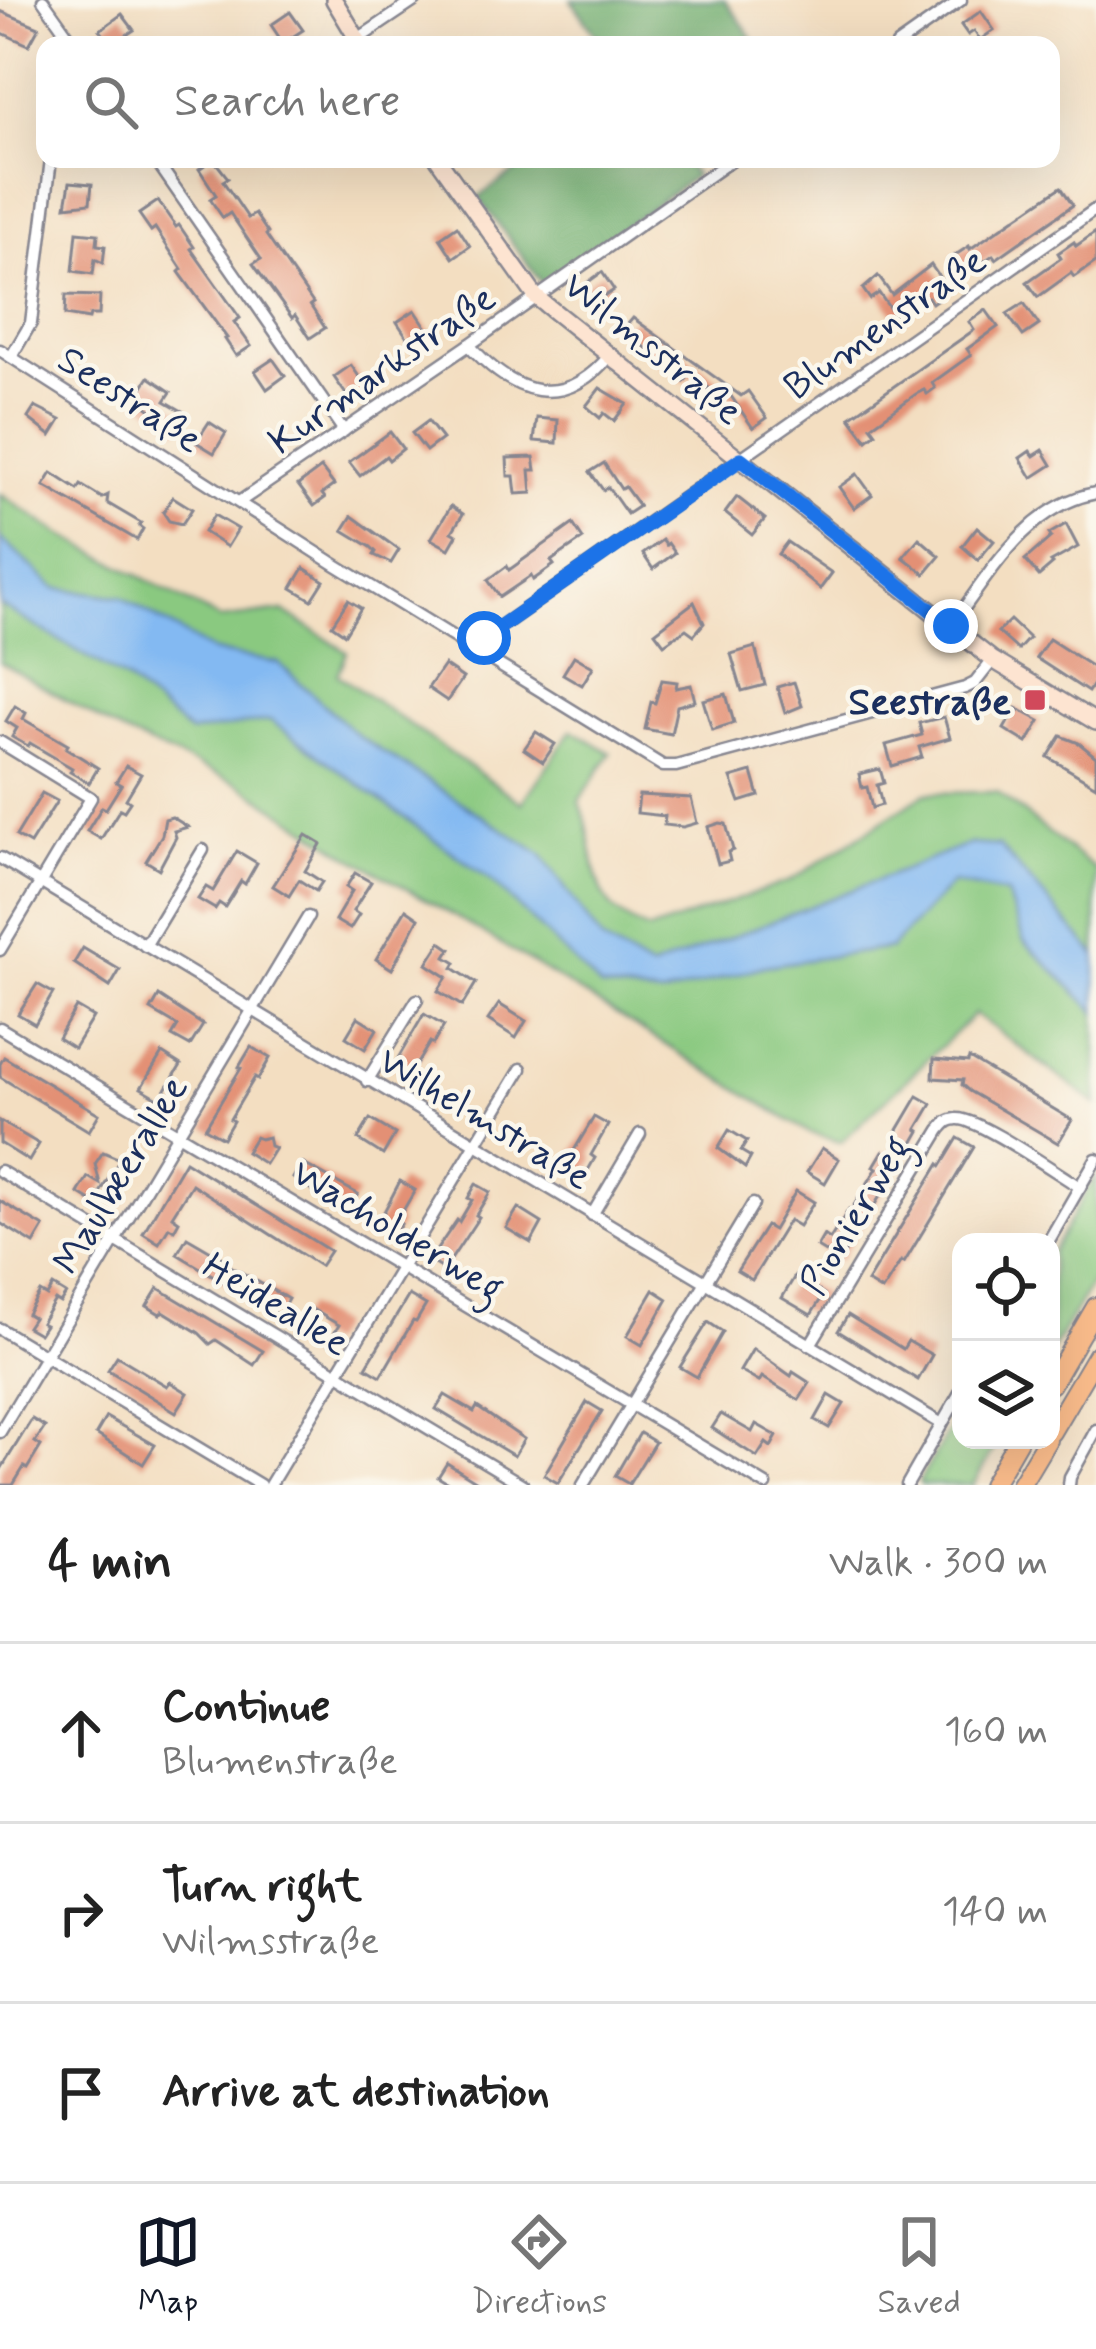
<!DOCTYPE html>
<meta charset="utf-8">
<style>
:root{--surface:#fff;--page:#f2f2f2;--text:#222;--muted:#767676;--line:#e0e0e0;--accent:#111827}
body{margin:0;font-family:Mynerve,sans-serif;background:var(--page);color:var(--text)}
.controls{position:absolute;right:36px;bottom:36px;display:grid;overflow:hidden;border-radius:24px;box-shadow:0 12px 48px #0002}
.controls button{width:108px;height:108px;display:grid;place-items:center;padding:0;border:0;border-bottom:3px solid var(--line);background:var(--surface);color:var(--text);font:60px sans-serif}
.stop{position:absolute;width:36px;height:36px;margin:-27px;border:9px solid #1a73e8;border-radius:50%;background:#fff}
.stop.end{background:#1a73e8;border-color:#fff;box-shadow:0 3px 12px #0008}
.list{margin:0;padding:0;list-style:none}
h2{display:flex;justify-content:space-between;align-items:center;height:156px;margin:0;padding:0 48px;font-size:51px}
h2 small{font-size:39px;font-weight:400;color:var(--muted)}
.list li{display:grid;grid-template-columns:78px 1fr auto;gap:36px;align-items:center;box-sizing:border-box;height:180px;padding:0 48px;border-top:3px solid var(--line)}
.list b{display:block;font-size:45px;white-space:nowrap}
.list p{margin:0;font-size:39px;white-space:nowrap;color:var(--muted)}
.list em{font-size:39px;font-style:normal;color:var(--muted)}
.icon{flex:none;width:66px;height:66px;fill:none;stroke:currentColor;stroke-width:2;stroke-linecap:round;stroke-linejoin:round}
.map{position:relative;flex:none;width:1096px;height:1485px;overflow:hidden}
.search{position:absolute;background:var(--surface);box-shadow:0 12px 48px #0002;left:36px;right:36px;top:36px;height:132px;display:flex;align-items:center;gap:30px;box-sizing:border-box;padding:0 42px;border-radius:24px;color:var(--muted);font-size:45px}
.sheet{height:696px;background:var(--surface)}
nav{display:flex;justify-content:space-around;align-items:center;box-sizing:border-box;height:168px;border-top:3px solid var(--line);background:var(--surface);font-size:33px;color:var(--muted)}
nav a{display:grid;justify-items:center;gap:6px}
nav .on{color:var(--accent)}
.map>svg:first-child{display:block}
</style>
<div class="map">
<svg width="1096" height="1485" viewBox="0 0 1096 1485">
<rect width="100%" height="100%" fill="#fbf7ec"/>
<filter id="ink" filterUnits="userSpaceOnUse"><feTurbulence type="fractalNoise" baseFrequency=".00833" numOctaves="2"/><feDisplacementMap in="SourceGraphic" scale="24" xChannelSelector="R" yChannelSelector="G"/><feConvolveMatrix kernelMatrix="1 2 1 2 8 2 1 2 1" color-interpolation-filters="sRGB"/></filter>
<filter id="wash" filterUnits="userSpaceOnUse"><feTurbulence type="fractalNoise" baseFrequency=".004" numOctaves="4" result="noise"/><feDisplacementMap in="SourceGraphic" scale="48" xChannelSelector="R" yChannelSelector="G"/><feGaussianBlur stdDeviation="2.7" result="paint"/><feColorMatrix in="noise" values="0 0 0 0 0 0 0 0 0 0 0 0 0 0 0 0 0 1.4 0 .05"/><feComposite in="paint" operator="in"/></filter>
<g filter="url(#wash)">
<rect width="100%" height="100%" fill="#f3dec1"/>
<g fill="#8ac980" stroke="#527c6f" stroke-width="3">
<path d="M0,494L59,533L220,619L283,611L347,652L338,675L522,803L572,730L611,753L579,801C595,834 588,883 615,911C624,920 638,926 649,931L790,881L926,793L997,792L1096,870V955L999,847L971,844L650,969L602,941L541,854L358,736L278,663L214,652L121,597L55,588L0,538Z"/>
<polygon points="0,605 125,679 190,733 270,720 491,880 601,988 662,996 764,966 890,948 951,883 1007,894 1024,941 1096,1012 1096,1104 975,1014 841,1142 810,1133 465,922 348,855 239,784 121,732 0,662"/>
<polygon points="1096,1175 1096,1275 1051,1352 1051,1253"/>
<polygon points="961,1409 961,1440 999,1440 973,1485 921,1485 919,1482"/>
</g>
<g fill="#6fad6e" stroke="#456e66" stroke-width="3">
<polygon points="571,0 725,0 752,37 739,45 594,45 600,40"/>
<polygon points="534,159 682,159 695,176 543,285 478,197"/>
</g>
<polygon fill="#83b9f2" stroke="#4f74a8" stroke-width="3" points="0,538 55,588 121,597 214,652 278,663 358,736 541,854 602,941 650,969 970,844 999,846 1096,955 1096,1012 1024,941 1007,894 952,883 890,948 764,966 662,996 601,988 491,880 270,720 190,733 125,679 0,605"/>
<g id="blocks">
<g fill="#e39075">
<polygon points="0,11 39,27 29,45 0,32"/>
<polygon points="981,11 994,30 980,40 974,31 968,35 961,25"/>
<polygon points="290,12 303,30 283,43 271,25"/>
<polygon points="122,14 134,30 111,45 100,30"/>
<polygon points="213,159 228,178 223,181 248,218 255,214 268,233 266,235 313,303 310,305 325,328 310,338 295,315 292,318 253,264 261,259 230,213 223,218 210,199 216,195 199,169"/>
<polygon points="70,182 92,184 90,203 66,206"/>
<polygon points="1061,187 1073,205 996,259 993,255 963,276 951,258 969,246 970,249"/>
<polygon points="158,201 176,227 179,225 194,247 191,249 240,318 234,322 251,346 236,356 225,339 227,338 179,272 182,269 155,228 151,231 139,214"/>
<polygon points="457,226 470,246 453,258 440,238"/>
<polygon points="77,232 98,234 97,245 105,246 103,263 95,259 93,274 73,271"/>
<polygon points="1096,232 1096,262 1074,277 1071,273 1038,297 1027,282 1061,258 1058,253 1074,242 1076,246"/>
<polygon points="931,265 949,291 932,303 928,297 897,319 879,293 870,299 863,289 878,276 892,295"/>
<polygon points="602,272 614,290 596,302 584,285"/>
<polygon points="66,295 100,296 99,315 90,315 89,319 65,315"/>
<polygon points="1024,303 1039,325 1023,336 1007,314"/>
<polygon points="415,310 433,337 415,349 397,322"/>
<polygon points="986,310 998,327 967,349 971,355 932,383 935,388 927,394 924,390 916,394 871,426 876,433 867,440 850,417 974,330 969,322"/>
<polygon points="633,318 741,396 748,391 767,418 753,428 726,389 713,405 702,396 709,388 690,374 684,382 650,354 652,352 622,331"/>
<polygon points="273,359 285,376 267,389 255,371"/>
<polygon points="351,365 369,391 352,403 334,377"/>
<polygon points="149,377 171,392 165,401 189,415 179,430 135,398"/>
<polygon points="600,388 627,404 614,421 604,413 600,418 586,406"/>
<polygon points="35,407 61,420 51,436 28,418"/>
<polygon points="537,418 558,420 557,443 534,441"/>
<polygon points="428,421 442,439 426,451 412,433"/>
<polygon points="209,422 226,433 214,453 196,442"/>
<polygon points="390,432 403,449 389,460 386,456 360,476 349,462"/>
<polygon points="1043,450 1052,465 1032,478 1020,458 1030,451 1034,456"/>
<polygon points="534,457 536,470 530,470 532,493 516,494 514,476 508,476 507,458"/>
<polygon points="604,463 621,489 625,487 639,506 627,514 608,487 603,490 590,472"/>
<polygon points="321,468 334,485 322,494 325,498 314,506 298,485"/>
<polygon points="52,473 78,490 81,485 102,498 108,495 107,503 141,523 139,526 143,529 137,540 44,486"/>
<polygon points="857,474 872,495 854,508 839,487"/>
<polygon points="173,497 192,509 182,524 169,521 163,512"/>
<polygon points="737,497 765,519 752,535 725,513"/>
<polygon points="451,506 463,514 452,532 457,535 449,549 431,539"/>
<polygon points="214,515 238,529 227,547 204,532"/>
<polygon points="352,516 399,550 391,563 374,555 376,552 371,547 343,530"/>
<polygon points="573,524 583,539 551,561 554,565 533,580 531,576 500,597 488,580 507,566 509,570"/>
<polygon points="1066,524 1078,547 1051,562 1053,564 1039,576 1025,560 1051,537 1049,534"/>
<polygon points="977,527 994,541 978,560 962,546"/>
<polygon points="919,538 940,556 925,574 903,557"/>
<polygon points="662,540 666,545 668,543 675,553 653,569 643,554"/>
<polygon points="787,542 832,573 820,589 778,554"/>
<polygon points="304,568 324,581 312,600 292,588"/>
<polygon points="348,600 361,608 345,634 332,625"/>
<polygon points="694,602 704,623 694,635 686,629 664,644 655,632"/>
<polygon points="1010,620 1029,638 1018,650 998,632"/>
<polygon points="1049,639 1096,669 1096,679 1088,692 1036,658"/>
<polygon points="755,647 765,685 742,691 731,654"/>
<polygon points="574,656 593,667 582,685 563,674"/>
<polygon points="444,665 463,678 447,701 428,688"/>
<polygon points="662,680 677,682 676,688 691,685 695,701 677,706 671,734 645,729 651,702 655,703"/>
<polygon points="794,682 802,706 785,713 777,687"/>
<polygon points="726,694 734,723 712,730 703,700"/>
<polygon points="15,706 26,713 23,719 68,745 66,748 98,768 89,783 70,772 72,768 30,743 28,746 12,737 17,728 6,721"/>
<polygon points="1016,708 1040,721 1027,743 1004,729"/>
<polygon points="944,717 950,738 919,747 922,757 892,766 886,745 922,735 919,723"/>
<polygon points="536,732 555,744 543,762 524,749"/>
<polygon points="1061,736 1079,743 1096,757 1096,786 1048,757"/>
<polygon points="126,766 141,774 126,799 130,802 124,811 120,809 101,839 87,831 102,807 106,809 121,785 116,782"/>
<polygon points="880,769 884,783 877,785 882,805 872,808 867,787 862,788 859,774"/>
<polygon points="752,772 759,796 740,802 731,778"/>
<polygon points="42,793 57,801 30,844 16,836"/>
<polygon points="639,795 691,798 697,823 683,827 664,825 665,816 637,813"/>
<polygon points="172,817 188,827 174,831 176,837 159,869 146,861 162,835 165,819"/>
<polygon points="720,823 726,824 733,850 728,852 730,861 718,864 708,827"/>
<polygon points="306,835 321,844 305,871 322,882 316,891 299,880 289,896 273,886"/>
<polygon points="237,851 257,863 245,884 241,881 225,907 219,903 215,909 198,899 206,887 213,891"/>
<polygon points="355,873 371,882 353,911 359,915 350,929 335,920 352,891 346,887"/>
<polygon points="406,909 419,918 392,969 376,959"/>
<polygon points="441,942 451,949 446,957 456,963 453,968 476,983 462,1006 438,991 447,977 427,964"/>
<polygon points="83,948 120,970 110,987 74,963"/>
<polygon points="37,984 53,993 35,1024 18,1014"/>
<polygon points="159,996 203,1025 190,1046 172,1036 178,1026 151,1010"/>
<polygon points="499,1004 526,1021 516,1038 488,1020"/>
<polygon points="76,1007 93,1017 74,1048 58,1038"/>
<polygon points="424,1014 444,1026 433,1044 430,1042 410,1075 394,1065"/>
<polygon points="358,1017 377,1029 365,1049 346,1037"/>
<polygon points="251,1047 270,1058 258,1079 255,1077 230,1119 233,1121 223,1138 205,1128 241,1068 239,1067"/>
<polygon points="162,1053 181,1065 160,1099 141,1088"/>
<polygon points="4,1057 99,1114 89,1131 0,1077 0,1064"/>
<polygon points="969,1058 1072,1120 1058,1143 969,1091 962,1085 963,1080 933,1078 934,1059 968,1062"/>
<polygon points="918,1096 932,1104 917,1129 920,1131 912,1145 895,1135"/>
<polygon points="594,1117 608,1125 591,1155 595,1158 583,1179 564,1167"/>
<polygon points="370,1119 395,1134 383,1155 358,1139"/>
<polygon points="0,1121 39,1144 29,1161 0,1143"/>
<polygon points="729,1130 747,1141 741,1151 751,1157 745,1168 718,1148"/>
<polygon points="255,1137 260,1139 268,1137 270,1146 275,1148 265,1164 246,1152"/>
<polygon points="958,1138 974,1147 904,1263 901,1261 882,1291 867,1282 939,1164 941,1166"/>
<polygon points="822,1148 839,1159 825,1183 807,1172"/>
<polygon points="883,1151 898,1160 879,1191 882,1193 840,1261 817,1247 824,1235 830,1239 849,1209 851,1210 877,1168 874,1166"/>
<polygon points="103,1152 120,1159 94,1203 78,1193 88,1177 100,1184 95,1164"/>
<polygon points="185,1161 330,1251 320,1266 192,1184 172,1216 179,1221 174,1230 169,1227 159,1243 143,1233"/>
<polygon points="302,1163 358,1194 346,1212 293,1178"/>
<polygon points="400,1181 415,1190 397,1221 401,1224 392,1239 375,1229"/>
<polygon points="476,1184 490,1192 476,1215 479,1217 444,1270 429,1261 457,1220 459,1222 472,1200 468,1198"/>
<polygon points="796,1191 814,1202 799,1226 789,1220 752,1280 737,1271 766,1226 773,1230"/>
<polygon points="0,1201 44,1227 34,1244 0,1223"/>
<polygon points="518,1208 542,1223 531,1243 506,1228"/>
<polygon points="187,1237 228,1261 227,1264 288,1299 279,1315 177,1254"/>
<polygon points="795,1276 824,1294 811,1315 782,1298"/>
<polygon points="53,1286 66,1294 60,1303 55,1300 41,1323 45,1325 39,1334 27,1327 33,1318 27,1314 40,1292 47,1296"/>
<polygon points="158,1288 263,1351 254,1365 216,1340 210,1344 199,1333 163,1311 160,1314 147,1306"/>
<polygon points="654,1290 668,1299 642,1345 627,1336"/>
<polygon points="409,1295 426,1305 416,1322 413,1321 381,1376 366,1367"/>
<polygon points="307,1306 339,1325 328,1344 309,1332 312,1328 298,1319"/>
<polygon points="848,1315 903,1349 908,1341 932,1355 918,1380 838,1331"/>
<polygon points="708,1322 723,1332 697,1377 680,1367"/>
<polygon points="753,1349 791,1376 793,1372 810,1383 799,1400 762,1377 759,1382 740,1371"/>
<polygon points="117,1356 167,1386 170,1382 188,1393 176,1412 108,1370"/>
<polygon points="445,1395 474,1412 477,1407 524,1439 514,1456 436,1409"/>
<polygon points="829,1395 844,1404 829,1428 815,1420"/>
<polygon points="587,1402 602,1411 558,1483 544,1475"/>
<polygon points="721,1414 752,1432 756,1424 777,1436 771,1447 766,1443 757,1457 712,1428"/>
<polygon points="106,1417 155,1445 143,1464 96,1434"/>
<polygon points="32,1419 45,1427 35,1442 41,1446 27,1469 24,1467 13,1485 0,1485 0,1471"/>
<polygon points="640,1433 655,1442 629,1484 615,1476"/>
<polygon points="447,1463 482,1485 451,1485 438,1477"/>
</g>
</g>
</g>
<g filter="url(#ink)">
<use href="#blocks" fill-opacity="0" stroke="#878690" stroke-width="3"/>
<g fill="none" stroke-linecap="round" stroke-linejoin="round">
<g stroke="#878690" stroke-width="15">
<g id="street">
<polyline points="43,0 75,45"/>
<polyline points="358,39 416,0"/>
<polyline points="897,45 961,0"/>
<polyline points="155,159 344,431"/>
<path d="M469,345C514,394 562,413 610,355"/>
<polyline points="0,350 333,563 663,766 676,766 965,688 975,683 993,660"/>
<polyline points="11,357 31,323 51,159"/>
<polyline points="239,502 469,345 733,159"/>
<path d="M951,626C989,575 1028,505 1096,493"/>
<polyline points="470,648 1096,209"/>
<polyline points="0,742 91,798 0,950"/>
<polyline points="0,858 942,1424"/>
<polyline points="145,946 203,850"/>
<polyline points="0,1028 766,1485"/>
<polyline points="367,1081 417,1000"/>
<polyline points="0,1171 523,1485"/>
<polyline points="592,1215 640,1134"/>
<polyline points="1048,1242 1096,1159"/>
<polyline points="0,1329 260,1485"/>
<path d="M810,1345L940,1130C946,1123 947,1120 957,1119C977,1117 1058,1174 1080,1187"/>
<polyline points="0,1432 308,917"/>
<polyline points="270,1485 521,1069"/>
<polyline points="583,1485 753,1204"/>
<polyline points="907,1485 961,1391"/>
<polyline points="1069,1485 1070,1477 1096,1430"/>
</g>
</g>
<g stroke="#878690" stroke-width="20">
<g id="secondary">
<polyline points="334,0 361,45"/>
<polyline points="438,159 536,297 993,660 1096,722"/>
</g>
</g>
<g stroke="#878690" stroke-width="22">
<g id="highway">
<polyline points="1051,1384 1096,1307"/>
<polyline points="1051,1432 1096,1356"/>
<polyline points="992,1485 1018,1440"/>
<polyline points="1020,1485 1047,1440"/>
</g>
</g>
<use href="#street" stroke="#fff" stroke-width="10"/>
<use href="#secondary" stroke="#fde4d1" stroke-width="15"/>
<use href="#highway" stroke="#fabc8b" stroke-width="18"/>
</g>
</g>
<g fill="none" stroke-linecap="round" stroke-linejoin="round" filter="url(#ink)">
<polyline stroke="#1a73e8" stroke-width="15" points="484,638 741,459 951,626"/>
</g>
<rect fill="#d1495b" stroke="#fbf7ec" stroke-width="4.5" x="1023" y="688" width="24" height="24" rx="6"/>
<g text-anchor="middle" stroke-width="9" stroke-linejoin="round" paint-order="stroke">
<g font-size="39" fill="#1b2f5e" stroke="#fbf7ec">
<text transform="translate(884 322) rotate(-35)" y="14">Blumenstraße</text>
<text transform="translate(654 347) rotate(39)" y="14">Wilmsstraße</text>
<text transform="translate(381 368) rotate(-35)" y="14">Kurmarkstraße</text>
<text transform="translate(131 398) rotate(33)" y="14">Seestraße</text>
<text transform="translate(486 1117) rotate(31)" y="14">Wilhelmstraße</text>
<text transform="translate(119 1174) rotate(-59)" y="14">Maulbeerallee</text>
<text transform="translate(854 1214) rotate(-59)" y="14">Pionierweg</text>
<text transform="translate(399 1229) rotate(31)" y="14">Wacholderweg</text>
<text transform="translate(277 1303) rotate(31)" y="14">Heideallee</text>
</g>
<g font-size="39" font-weight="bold" fill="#1b2f5e" stroke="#fbf7ec" text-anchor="end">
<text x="1011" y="714">Seestraße</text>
</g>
</g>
</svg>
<div class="controls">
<button><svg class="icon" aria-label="locate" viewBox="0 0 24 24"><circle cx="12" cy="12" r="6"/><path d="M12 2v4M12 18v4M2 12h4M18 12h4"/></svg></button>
<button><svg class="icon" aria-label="layers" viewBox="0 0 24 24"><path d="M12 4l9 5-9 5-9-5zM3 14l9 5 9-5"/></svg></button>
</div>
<div class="stop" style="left:484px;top:638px"></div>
<div class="stop end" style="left:951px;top:626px"></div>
<div class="search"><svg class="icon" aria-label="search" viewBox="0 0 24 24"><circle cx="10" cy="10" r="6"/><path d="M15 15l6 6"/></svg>Search here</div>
</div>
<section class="sheet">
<h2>4 min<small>Walk · 300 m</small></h2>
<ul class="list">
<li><svg class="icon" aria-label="ahead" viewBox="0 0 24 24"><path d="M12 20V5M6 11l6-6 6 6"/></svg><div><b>Continue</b><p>Blumenstraße</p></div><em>160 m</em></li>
<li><svg class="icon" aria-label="right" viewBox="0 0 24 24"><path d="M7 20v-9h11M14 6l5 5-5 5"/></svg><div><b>Turn right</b><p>Wilmsstraße</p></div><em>140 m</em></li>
<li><svg class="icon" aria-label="arrive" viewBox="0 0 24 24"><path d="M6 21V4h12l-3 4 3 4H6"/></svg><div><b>Arrive at destination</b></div></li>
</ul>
</section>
<nav>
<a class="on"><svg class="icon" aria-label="map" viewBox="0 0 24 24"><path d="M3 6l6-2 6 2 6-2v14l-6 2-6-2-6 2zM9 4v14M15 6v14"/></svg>Map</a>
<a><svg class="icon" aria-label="directions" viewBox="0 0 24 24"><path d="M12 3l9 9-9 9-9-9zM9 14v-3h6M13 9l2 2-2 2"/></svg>Directions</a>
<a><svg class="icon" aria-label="saved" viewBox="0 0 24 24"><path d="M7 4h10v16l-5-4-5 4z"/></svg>Saved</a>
</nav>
